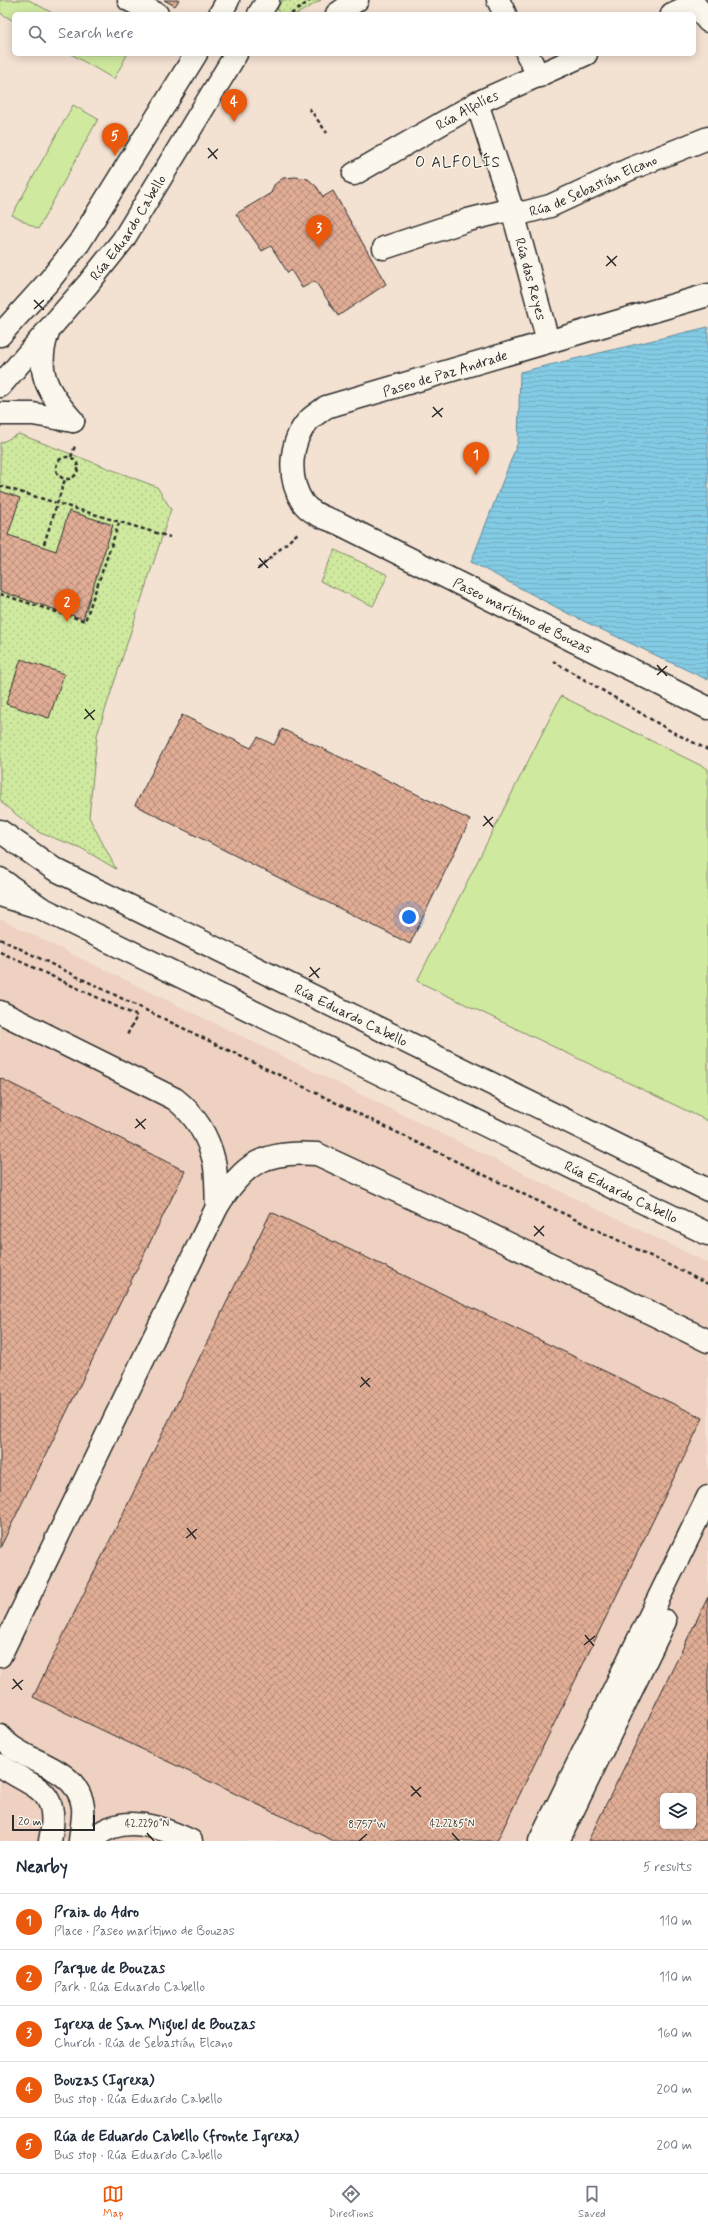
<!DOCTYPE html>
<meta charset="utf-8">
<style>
:root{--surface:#fff;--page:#f6f6f7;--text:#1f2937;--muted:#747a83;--line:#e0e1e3;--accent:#ea580c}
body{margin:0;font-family:Mynerve,sans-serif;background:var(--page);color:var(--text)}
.controls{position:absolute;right:12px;bottom:12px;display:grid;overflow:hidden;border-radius:6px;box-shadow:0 2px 10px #0003}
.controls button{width:36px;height:36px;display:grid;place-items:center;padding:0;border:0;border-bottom:1px solid var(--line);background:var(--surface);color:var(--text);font:20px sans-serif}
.scale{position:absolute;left:12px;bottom:10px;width:83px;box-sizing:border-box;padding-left:4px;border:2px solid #2b2b2b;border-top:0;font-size:11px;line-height:14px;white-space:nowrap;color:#2b2b2b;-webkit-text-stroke:3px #fbf7ec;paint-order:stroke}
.you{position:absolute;left:409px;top:917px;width:14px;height:14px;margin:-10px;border:3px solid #fff;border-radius:50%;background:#1a73e8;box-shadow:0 0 0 6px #1a73e833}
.badge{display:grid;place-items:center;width:26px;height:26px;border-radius:50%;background:var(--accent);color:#fff;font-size:13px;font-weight:700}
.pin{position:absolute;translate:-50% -33px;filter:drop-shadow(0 1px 2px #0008)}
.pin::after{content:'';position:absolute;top:21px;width:14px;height:12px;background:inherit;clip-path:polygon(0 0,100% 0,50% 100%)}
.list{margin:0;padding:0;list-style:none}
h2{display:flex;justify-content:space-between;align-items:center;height:52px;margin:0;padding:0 16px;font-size:17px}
h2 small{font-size:13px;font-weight:400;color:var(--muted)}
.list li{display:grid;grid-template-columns:26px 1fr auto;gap:12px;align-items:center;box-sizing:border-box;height:56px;padding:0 16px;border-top:1px solid var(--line)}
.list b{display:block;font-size:15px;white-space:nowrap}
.list p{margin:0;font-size:13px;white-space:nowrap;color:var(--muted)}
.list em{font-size:13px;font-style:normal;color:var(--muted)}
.icon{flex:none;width:22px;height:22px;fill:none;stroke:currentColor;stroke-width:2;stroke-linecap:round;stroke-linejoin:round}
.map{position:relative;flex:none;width:708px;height:1841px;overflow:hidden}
.search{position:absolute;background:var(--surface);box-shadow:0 2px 10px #0003;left:12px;right:12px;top:12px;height:44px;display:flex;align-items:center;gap:10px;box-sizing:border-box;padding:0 14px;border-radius:6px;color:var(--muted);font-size:15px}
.sheet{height:332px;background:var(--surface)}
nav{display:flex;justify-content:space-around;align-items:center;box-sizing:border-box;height:56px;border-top:1px solid var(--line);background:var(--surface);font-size:11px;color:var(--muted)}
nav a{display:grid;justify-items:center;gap:2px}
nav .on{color:var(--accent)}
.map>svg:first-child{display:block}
</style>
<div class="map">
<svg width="708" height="1841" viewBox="0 0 708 1841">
<defs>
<pattern id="park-dots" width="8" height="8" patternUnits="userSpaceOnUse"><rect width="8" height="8" fill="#cfe99f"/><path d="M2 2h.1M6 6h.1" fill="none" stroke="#b2c889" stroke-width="1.8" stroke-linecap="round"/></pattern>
<pattern id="water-rules" width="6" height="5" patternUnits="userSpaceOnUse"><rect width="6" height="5" fill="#83cbe4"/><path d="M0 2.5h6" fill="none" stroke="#71aec4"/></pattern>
<pattern id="building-cross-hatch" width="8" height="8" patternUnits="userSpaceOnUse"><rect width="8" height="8" fill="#e1ad95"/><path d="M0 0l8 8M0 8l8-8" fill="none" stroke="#b78d7a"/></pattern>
</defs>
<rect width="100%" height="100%" fill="#f3e1d2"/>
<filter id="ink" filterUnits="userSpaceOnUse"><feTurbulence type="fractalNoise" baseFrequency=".025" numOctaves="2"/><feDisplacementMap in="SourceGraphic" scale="8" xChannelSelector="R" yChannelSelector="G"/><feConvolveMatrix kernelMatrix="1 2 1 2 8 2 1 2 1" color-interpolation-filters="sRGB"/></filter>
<g filter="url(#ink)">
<path fill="#eed1c0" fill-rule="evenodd" d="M0,919L708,1263V1841H0ZM663,1796H693V1826H663Z"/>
<g fill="url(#park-dots)" stroke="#7d8a65">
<polygon points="282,0 321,0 297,14 280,14 277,9"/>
<polygon points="19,434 157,487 171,509 97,735 89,817 116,869 81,848 40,833 3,804 0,799 0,443"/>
<polygon points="335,550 388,575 373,606 320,581"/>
</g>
<g fill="#cfe99f" stroke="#7d8a65">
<polygon points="0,0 29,0 54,14 14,14 14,21 0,13"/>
<polygon points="71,54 126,54 127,55 114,79"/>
<polygon points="73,105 98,119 38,229 12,215"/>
<polygon points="561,696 708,769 708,1121 417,981"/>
</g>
<polygon fill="url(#water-rules)" stroke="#608b9a" points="708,327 708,680 571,615 471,562 518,442 520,372"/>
<g fill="url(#building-cross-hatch)" stroke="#2b2b2b" fill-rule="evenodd">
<polygon points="164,0 179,0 175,6"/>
<polygon points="296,177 308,179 317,187 323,197 333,191 386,284 338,316 315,281 302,288 291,270 288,273 271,246 262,251 236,214 271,193 274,185 283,178"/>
<polygon points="0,491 20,498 8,535 56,551 69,511 113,525 83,619 0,591"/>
<polygon points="21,659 64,674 49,718 6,704"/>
<polygon points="182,715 251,748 258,737 274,745 282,729 470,820 410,944 135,805"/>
<polygon points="0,1078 185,1171 0,1548"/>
<polygon points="271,1212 703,1418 497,1841 334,1841 33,1697"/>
<path d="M708,1597V1841H588ZM663,1796H693V1826H663Z"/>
</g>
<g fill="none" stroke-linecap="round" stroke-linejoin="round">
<g stroke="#2b2b2b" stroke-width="25">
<g id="minor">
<polyline points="129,0 157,14"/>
<polyline points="498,0 505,14"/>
<polyline points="691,0 708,21"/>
<polyline points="337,14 357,0"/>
<polyline points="672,14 694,4"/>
<polyline points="527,54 539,76"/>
<path id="s1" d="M477,103L512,209L548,341"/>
<path id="s2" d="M354,174L477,103L586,54"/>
<path id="s3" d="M384,248L468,220L512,209L523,213L550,206L630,169L708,138"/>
<path id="s4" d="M708,295L326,407C321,411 314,415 309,420C289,441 287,479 303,503C311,514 326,518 338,523L708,708"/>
<path d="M49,329C34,370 46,391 73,421"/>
<polyline points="0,414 33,414 73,421"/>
<polyline points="0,895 35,906"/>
<path d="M0,1012L175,1099C194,1114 208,1136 214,1161C217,1175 216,1193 217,1207"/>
<path d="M0,1656L217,1207C244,1163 264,1150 317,1154L468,1224L708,1341"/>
<path d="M0,1736C8,1746 18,1751 29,1757C51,1767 80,1779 83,1807C84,1818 81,1830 80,1841"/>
<path d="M0,1765C35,1790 61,1787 50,1841"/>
<path d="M91,1841C119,1812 160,1826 191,1841"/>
<polyline points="540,1841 708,1497"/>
<polyline points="558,1841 665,1621"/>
</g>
</g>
<g stroke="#2b2b2b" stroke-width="25">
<g id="major">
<polyline points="220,14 228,0"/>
<polyline points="259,14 268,0"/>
<polyline points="0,335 49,281 79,243 196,54"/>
<path id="s5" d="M0,386L88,284L123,240L236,54"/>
<path id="s6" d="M0,831L54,869L708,1190"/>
<path id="s7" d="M0,879L41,908L708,1234"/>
</g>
</g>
<g stroke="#2b2b2b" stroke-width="2.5" stroke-dasharray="4 3" stroke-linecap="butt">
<polyline points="291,14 311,0"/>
<polyline points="309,108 327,133"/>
<circle cx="67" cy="468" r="11"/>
<polyline points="71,457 75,446"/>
<polyline points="0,486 170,537"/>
<polyline points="44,544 65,479"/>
<polyline points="258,569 299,532"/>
<polyline points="0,594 85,621 119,523"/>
<polyline points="553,661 669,730 708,750"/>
<polyline points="0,939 708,1284"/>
<polyline points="0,952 137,1016 126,1037"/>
</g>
<use href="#minor" stroke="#fbf7ec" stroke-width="22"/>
<use href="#major" stroke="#fbf7ec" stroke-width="22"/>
</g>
</g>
<path fill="none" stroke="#2b2b2b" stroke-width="1.5" d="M208,148L217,159M208,158L218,149M607,256L616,266M606,266L617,256M34,300L44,310M34,309L44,300M433,407L442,417M432,417L443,408M259,558L268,568M258,568L269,559M657,665L667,676M657,675L667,666M85,709L94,720M84,719L95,710M484,816L493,827M483,826L493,817M310,967L319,978M309,977L320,968M136,1119L145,1129M135,1128L146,1119M534,1226L544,1236M534,1236L544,1226M361,1377L370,1387M360,1387L370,1378M187,1528L196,1539M186,1538L197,1529M585,1635L594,1646M584,1645L595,1636M13,1679L22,1690M12,1689L23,1680M411,1786L421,1797M411,1796L421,1787M147,1833L154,1841M452,1833L459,1841M359,1841L367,1834"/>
<g text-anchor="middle" stroke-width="3" stroke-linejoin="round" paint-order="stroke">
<g font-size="14" fill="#2b2b2b" stroke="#fbf7ec">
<text dy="5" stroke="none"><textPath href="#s2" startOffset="130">Rúa Alfolíes</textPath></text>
<text dy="5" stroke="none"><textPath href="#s3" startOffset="221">Rúa de Sebastián Elcano</textPath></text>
<text dy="5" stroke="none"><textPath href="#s5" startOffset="204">Rúa Eduardo Cabello</textPath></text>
<text dy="5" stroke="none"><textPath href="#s1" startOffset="184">Rúa das Reyes</textPath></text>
<text transform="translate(445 373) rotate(-17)" y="5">Paseo de Paz Andrade</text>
<text dy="5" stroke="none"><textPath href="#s4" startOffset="756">Paseo marítimo de Bouzas</textPath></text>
<text dy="5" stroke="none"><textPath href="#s6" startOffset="397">Rúa Eduardo Cabello</textPath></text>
<text dy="5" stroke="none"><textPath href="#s7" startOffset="696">Rúa Eduardo Cabello</textPath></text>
</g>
<g font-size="15" letter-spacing="1" fill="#2b2b2b" stroke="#fbf7ec">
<text x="458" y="167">O ALFOLÍS</text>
</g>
</g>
<g font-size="10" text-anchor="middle" fill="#2b2b2b" stroke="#fbf7ec" stroke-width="3" stroke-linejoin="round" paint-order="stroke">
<text x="147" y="1827">42.2290°N</text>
<text x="452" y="1827">42.2285°N</text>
<text x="367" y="1828">8.757°W</text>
</g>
</svg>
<div class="controls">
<button><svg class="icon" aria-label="layers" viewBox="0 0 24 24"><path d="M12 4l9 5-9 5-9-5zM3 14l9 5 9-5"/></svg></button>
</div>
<div class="scale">20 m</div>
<div class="you"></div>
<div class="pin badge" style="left:476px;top:475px">1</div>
<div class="pin badge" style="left:67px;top:622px">2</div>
<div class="pin badge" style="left:319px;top:248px">3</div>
<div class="pin badge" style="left:234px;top:122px">4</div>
<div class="pin badge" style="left:115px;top:156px">5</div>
<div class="search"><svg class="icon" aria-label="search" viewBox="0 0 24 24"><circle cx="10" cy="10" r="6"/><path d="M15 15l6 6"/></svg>Search here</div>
</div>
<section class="sheet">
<h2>Nearby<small>5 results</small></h2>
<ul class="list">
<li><span class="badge">1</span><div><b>Praia do Adro</b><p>Place · Paseo marítimo de Bouzas</p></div><em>110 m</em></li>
<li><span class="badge">2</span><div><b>Parque de Bouzas</b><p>Park · Rúa Eduardo Cabello</p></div><em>110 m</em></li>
<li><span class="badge">3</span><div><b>Igrexa de San Miguel de Bouzas</b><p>Church · Rúa de Sebastián Elcano</p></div><em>160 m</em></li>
<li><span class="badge">4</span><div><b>Bouzas (Igrexa)</b><p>Bus stop · Rúa Eduardo Cabello</p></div><em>200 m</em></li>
<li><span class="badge">5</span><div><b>Rúa de Eduardo Cabello (fronte Igrexa)</b><p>Bus stop · Rúa Eduardo Cabello</p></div><em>200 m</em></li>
</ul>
</section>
<nav>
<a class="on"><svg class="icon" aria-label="map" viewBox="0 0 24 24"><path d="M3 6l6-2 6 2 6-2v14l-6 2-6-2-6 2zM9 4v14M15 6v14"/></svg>Map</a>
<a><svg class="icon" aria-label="directions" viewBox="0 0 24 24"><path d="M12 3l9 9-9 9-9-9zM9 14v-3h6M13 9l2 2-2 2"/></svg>Directions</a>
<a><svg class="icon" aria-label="saved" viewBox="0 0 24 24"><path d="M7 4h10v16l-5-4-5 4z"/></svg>Saved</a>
</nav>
